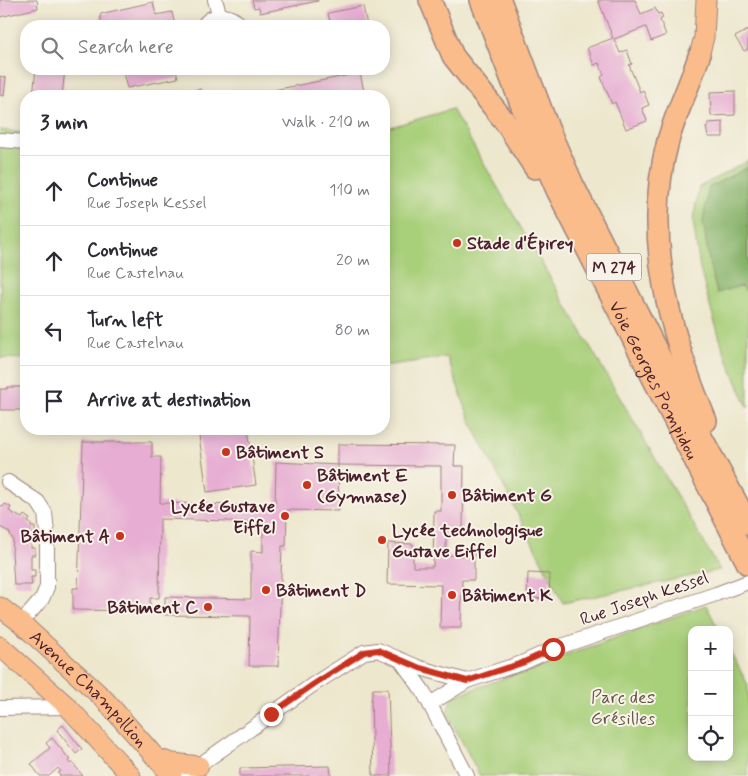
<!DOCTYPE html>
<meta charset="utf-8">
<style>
:root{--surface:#fff;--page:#f2f2f3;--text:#2b2b33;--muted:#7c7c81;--line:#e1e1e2}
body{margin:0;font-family:Mynerve,sans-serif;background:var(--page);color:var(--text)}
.controls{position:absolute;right:15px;bottom:15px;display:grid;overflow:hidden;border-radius:10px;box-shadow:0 2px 12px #0003}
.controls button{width:45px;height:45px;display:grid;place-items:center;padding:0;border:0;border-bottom:1px solid var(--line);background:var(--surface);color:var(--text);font:25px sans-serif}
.stop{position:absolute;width:15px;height:15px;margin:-11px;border:4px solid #c8321e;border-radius:50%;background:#fff}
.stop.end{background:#c8321e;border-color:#fff;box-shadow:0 1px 5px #0008}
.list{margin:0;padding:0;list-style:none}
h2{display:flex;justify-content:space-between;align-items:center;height:65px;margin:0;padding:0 20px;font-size:21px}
h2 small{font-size:16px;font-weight:400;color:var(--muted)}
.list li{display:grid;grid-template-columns:32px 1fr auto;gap:15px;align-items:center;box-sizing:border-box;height:70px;padding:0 20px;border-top:1px solid var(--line)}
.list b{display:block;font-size:19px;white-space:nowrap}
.list p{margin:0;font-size:16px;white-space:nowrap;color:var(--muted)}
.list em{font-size:16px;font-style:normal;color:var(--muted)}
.icon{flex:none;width:28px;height:28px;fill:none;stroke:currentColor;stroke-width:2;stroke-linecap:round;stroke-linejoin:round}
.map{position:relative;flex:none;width:748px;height:776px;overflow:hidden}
.search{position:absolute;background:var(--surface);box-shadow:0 2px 12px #0003;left:20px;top:20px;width:370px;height:55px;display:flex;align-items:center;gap:12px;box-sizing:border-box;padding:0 18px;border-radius:20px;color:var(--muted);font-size:19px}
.panel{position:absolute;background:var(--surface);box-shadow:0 2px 12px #0003;left:20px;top:90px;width:370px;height:345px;border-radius:20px}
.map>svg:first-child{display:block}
</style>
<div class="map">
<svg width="748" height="776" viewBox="0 0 748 776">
<rect width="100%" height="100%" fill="#f7f3e8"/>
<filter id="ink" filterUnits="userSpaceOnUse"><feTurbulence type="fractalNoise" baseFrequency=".02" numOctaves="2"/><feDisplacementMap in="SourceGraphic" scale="10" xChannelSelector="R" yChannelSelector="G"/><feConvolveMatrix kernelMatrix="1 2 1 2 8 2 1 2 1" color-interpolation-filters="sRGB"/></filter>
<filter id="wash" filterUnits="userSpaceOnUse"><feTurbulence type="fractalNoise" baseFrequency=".0096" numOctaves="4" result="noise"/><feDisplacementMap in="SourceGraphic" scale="20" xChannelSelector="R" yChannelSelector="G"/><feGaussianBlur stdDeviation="1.12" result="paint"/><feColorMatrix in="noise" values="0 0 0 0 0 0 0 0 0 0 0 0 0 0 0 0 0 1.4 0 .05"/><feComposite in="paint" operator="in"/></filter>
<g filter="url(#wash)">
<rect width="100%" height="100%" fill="#ede7cd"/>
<g fill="#a8cf79" stroke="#797752">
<polygon points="452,109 720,570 563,603 471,422 447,357 384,366 384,129"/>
<polygon points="0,130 26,133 26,359 0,358"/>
<polygon points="748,161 748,408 724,352 710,306 700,269 693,221 699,187"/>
<polygon points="706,605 719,630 692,630 692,757 729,757 729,649 748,685 748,776 480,776 447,713 452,697"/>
</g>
<polygon fill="#86b269" stroke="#68684a" points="748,167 748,293 741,286 717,293 710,267 703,221 709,187"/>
<g id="blocks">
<g fill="#e7add3">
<polygon points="0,0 37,0 38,8 0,17"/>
<polygon points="252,0 318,0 318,1 260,13 259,7 254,8"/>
<polygon points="598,0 635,0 641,14 655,8 658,14 661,13 663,18 660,20 666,35 651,41 646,27 614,39 620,53 627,50 632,64 629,65 640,92 643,90 649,105 642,108 647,121 626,129 615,102 612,104 601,77 604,75 599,63 594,65 587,48 613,38"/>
<polygon points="153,2 156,15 172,12 175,26 102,26 100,14"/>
<polygon points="363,6 367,26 331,26 328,13"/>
<polygon points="748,30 748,49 744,51 735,37"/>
<polygon points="36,69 65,69 62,96 33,96"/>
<polygon points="122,69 176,69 178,78 127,88"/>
<polygon points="360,73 365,96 275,96 274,90"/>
<polygon points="0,76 6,78 4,96 0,95"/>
<polygon points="201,89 202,96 171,96 171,95"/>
<polygon points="735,91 735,115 711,116 710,92"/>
<polygon points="723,122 723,137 708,137 706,127 708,127 708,123"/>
<polygon points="8,387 26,387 25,410 0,410 0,389 7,389"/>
<polygon points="198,429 248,429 256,485 207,492"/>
<polygon points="83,442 152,442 152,457 161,457 160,503 275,506 276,462 338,465 339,511 287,510 286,546 282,546 278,666 249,666 250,616 165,615 165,597 251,599 251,551 263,552 263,522 160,519 159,598 150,598 150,611 73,610 73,588 78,588"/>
<polygon points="338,444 455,445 454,466 464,466 463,530 446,530 446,555 469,556 469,550 474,550 474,580 462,580 461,628 440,628 441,585 387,584 388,543 413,544 413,567 433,567 434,511 441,511 441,466 338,465"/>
<polygon points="5,504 11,507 9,511 22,518 24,515 30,519 28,522 31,524 31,527 35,527 35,534 31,534 31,548 35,548 35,555 31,555 31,570 35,570 35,577 31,577 32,585 14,585 12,552 13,540 9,532 0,527 0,505 3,507"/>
<polygon points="528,573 550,574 549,599 527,598"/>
<polygon points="373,689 388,689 391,776 373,776 371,701"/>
<polygon points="63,725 82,749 76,754 57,730"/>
<polygon points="52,738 70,760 68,761 70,764 72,762 83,776 60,776 58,773 61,771 58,768 49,776 40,776 31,764 50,748 46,743"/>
<polygon points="330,766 331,776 240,776 240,768"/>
</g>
</g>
</g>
<g filter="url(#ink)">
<use href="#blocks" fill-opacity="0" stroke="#9c837c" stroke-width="1"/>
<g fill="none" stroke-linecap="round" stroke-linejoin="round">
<g stroke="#9c837c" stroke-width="16">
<g id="minor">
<polyline points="215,0 220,16"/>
<path d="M203,26C214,11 231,14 242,26"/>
<polyline points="0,140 26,142"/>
<polyline points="8,482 38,502 45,513 47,533 47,587 42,599 21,623"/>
<polyline points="402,662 423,691 467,776"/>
<polyline points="430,704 467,681 482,676 522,663 553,649 716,594 748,582"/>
<polyline points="0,708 68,707"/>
<polyline points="184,776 314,684 364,652 378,650 420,668 467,681"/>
</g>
</g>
<g stroke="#9c837c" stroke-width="21">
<g id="major">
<polyline points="699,56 704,37 706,0"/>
<path id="s1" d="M0,607L21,623L104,699L172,776"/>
<polyline points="0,646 68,707 131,776"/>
<polyline points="156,758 173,763 199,766"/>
</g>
</g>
<g stroke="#9c837c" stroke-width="24">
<g id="highway">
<polyline points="430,0 453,56 506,123 535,168"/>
<path id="s2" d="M481,0L533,135L557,190L748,564"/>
<polyline points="500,0 548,128 573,185 682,401 748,524"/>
<path d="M699,56C690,85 676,112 668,141C642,236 670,334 706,421"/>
</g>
</g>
<use href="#minor" stroke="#fff" stroke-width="14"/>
<use href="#major" stroke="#fabc8b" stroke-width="19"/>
<use href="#highway" stroke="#fabc8b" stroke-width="21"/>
</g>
</g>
<g fill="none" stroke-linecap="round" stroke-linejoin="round" filter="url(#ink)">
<polyline stroke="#c8321e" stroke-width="6" points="271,714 314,684 364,652 378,650 420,668 467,681 522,663 553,649"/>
</g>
<g fill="#c8321e" stroke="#f7f3e8" stroke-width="2">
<circle cx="457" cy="243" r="5"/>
<circle cx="226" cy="452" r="5"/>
<circle cx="307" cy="485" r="5"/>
<circle cx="452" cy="495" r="5"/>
<circle cx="285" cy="516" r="5"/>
<circle cx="120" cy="536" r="5"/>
<circle cx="382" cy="540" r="5"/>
<circle cx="266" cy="590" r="5"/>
<circle cx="452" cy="595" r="5"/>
<circle cx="208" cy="607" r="5"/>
</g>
<g text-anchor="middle" stroke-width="4" stroke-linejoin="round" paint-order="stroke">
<rect fill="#f7f3e8" stroke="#7e5f64" stroke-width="1" x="586.5" y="253.5" width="55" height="27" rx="4"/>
<g font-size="16" font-weight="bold" fill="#4a1f2b">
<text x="614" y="273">M 274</text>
</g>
<g font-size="18" font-weight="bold" fill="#4a1f2b" stroke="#f7f3e8" text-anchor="start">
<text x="467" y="249">Stade d'Épirey</text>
<text x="236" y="458">Bâtiment S</text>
<text x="317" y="481">Bâtiment E<tspan x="317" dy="21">(Gymnase)</tspan></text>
<text x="462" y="501">Bâtiment G</text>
<text x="275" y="512" text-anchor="end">Lycée Gustave<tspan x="275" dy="21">Eiffel</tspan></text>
<text x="392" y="536">Lycée technologique<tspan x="392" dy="21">Gustave Eiffel</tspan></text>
<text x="110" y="542" text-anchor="end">Bâtiment A</text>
<text x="276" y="596">Bâtiment D</text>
<text x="462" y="601">Bâtiment K</text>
<text x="198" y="613" text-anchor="end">Bâtiment C</text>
</g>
<g font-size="18" fill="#4a1f2b" stroke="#f7f3e8">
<text dy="6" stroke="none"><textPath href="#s2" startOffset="418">Voie Georges Pompidou</textPath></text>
<text transform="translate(644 598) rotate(-19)" y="6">Rue Joseph Kessel</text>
<text dy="6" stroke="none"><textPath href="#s1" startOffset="121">Avenue Champollion</textPath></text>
</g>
<g font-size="18" fill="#665442" stroke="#f7f3e8">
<text x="623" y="703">Parc des<tspan x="623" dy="21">Grésilles</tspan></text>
</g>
</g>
</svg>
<div class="controls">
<button>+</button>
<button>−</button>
<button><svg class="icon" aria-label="locate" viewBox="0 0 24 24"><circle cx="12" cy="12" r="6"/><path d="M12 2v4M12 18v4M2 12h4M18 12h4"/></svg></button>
</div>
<div class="stop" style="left:553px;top:649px"></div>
<div class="stop end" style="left:271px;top:714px"></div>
<div class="search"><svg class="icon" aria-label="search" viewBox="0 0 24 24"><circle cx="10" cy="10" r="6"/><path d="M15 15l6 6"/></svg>Search here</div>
<section class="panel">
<h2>3 min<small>Walk · 210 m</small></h2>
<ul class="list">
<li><svg class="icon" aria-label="ahead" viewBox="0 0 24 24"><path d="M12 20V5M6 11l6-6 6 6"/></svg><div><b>Continue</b><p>Rue Joseph Kessel</p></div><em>110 m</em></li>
<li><svg class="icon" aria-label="ahead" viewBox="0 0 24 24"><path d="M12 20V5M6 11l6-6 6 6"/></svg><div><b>Continue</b><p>Rue Castelnau</p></div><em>20 m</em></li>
<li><svg class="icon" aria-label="left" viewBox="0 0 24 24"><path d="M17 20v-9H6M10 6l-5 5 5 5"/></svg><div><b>Turn left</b><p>Rue Castelnau</p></div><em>80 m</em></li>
<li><svg class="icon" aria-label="arrive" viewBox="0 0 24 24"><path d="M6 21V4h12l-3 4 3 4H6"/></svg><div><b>Arrive at destination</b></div></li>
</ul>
</section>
</div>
